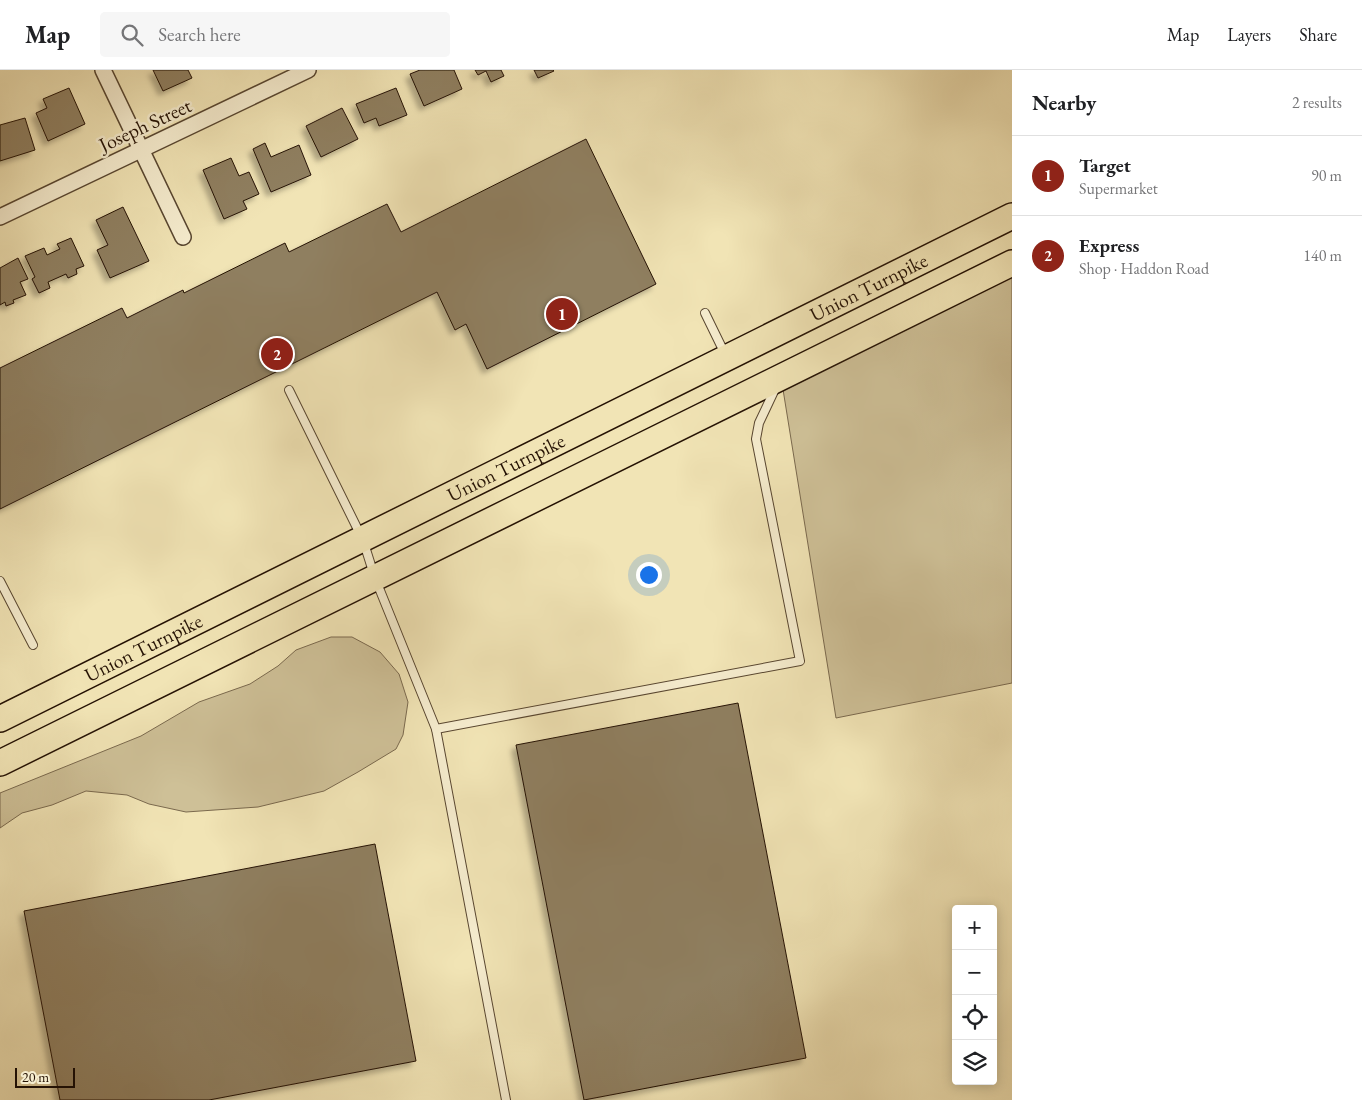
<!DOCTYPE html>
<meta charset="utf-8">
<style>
:root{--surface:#fff;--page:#f6f6f6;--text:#202124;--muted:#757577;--line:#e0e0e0;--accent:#8f2418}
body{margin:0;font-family:"EB Garamond",serif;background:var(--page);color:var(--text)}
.controls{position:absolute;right:15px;bottom:15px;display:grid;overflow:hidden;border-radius:5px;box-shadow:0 2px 12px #0003}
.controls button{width:45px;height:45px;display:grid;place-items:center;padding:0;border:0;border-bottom:1px solid var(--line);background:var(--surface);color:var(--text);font:25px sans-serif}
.scale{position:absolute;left:15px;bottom:12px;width:60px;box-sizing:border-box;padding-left:5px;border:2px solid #251204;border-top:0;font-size:14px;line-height:18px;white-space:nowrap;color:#251204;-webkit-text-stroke:4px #f6edcf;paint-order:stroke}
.you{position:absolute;left:648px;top:504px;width:18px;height:18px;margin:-12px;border:4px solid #fff;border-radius:50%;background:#1a73e8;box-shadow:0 0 0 8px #1a73e833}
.badge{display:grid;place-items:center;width:32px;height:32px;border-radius:50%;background:var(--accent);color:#fff;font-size:16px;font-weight:700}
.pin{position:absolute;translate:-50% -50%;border:2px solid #fff;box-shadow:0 1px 5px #0006}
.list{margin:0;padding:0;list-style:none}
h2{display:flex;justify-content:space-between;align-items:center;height:65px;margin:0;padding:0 20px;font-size:21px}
h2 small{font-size:16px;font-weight:400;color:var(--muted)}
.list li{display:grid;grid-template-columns:32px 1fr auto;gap:15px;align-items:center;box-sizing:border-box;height:80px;padding:0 20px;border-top:1px solid var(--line)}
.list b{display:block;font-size:19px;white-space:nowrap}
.list p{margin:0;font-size:16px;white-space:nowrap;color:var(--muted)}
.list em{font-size:16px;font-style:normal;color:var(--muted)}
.icon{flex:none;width:28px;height:28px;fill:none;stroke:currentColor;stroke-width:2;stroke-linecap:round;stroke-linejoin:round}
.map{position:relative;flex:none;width:1012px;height:1030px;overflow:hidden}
header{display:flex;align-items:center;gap:30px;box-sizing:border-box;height:70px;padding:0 25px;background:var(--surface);border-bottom:1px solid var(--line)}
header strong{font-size:24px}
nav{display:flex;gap:28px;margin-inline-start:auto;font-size:18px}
.search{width:350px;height:45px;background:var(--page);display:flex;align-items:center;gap:12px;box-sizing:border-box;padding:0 18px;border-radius:5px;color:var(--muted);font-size:19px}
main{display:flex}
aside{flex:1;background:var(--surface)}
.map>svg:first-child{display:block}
</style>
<header>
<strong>Map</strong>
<div class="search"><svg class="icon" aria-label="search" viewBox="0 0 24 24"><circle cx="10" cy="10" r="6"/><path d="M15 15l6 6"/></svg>Search here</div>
<nav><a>Map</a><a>Layers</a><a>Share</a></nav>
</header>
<main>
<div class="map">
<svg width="1012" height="1030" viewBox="0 0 1012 1030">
<defs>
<filter id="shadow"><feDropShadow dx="-4.5" dy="4.5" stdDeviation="2.5" flood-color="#0004"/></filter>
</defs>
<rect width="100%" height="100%" fill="#f1e4b5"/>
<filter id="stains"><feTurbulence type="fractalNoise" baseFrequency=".004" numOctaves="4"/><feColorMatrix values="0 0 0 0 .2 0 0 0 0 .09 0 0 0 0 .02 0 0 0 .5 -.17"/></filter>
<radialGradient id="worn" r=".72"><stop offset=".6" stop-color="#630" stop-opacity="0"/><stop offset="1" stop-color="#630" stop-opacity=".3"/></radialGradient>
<g fill="#cec097" stroke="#7a694e">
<polygon points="1012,193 1012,613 836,648 781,307"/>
<polygon points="331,567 352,567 380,582 399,604 408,632 403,665 396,679 358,702 324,721 258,737 186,742 149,734 127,725 86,721 52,735 22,743 0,758 0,723 141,666 199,632 250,614 278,596 296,580"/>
</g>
<g fill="#8f7f60" stroke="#251204" filter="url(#shadow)">
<polygon points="153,0 188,0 192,8 163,21"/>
<polygon points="420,0 454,0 462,19 424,36 410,4"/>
<polygon points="475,0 501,0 504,6 491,12 486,1 478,5"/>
<polygon points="534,0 553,0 554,1 538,8"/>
<polygon points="69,18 85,54 48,71 36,43 47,38 43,29"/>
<polygon points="396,18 407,45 379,56 376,48 364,53 356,34"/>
<polygon points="342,38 358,69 321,87 306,56"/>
<polygon points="25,48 35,80 0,91 0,55"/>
<polygon points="586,69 656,214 487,299 466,254 455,260 437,222 0,439 0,298 122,238 127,248 183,220 184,223 285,173 289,182 387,134 401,162"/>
<polygon points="265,73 271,87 299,75 311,105 271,122 253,79"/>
<polygon points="231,88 239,106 249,102 259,124 243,131 247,139 224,149 203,100"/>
<polygon points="123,137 149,191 110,208 97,180 108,175 96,150"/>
<polygon points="71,168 84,196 76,199 77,204 68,208 66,204 48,212 50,218 39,223 32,209 35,207 25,186 44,178 47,185 60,179 57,174"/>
<polygon points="18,188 28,209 20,212 26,225 13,230 14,233 6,236 5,232 0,235 0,198"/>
<polygon points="738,633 806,988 584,1030 516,675"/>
<polygon points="375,774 416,991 209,1030 60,1030 24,841"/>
</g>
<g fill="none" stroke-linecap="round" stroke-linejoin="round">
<g stroke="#584630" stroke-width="10">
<g id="lane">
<polyline points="705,243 725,284"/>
<polyline points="289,320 363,470 375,508 436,659 506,1030"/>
<polyline points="0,511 33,575"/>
<polyline points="436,659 800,591 756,369 759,353 775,319"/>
</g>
</g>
<g stroke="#584630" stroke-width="18">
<g id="street">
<polyline points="103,0 183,167"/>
<polyline points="0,147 308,0"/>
</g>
</g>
<g stroke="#251204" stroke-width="28">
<g id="primary">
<path id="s1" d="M0,649L1012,146"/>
<polyline points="0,693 1012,193"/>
</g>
</g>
<use href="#lane" stroke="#f6edcf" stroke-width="8"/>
<use href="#street" stroke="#f6edcf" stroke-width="15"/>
<use href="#primary" stroke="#f1e4b5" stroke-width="25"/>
</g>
<g text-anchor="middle" stroke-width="5" stroke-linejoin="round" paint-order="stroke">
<g font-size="20" fill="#251204" stroke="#f6edcf">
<text transform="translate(145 55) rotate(-25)" y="7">Joseph Street</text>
<text dy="7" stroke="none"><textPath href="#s1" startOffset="970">Union Turnpike</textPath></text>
<text dy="7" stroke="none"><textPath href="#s1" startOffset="565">Union Turnpike</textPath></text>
<text dy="7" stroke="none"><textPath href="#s1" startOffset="160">Union Turnpike</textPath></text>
</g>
</g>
<rect width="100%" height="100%" filter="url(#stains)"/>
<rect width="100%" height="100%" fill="url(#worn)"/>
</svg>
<div class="controls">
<button>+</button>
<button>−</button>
<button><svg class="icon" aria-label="locate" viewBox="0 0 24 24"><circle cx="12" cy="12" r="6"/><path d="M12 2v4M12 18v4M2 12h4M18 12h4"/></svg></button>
<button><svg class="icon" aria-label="layers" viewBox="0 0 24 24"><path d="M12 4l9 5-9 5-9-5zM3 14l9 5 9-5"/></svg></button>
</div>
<div class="scale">20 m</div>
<div class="you"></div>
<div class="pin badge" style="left:562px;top:244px">1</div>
<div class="pin badge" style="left:277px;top:284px">2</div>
</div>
<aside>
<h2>Nearby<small>2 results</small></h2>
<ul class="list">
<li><span class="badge">1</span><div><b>Target</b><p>Supermarket</p></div><em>90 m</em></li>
<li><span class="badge">2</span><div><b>Express</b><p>Shop · Haddon Road</p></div><em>140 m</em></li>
</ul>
</aside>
</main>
